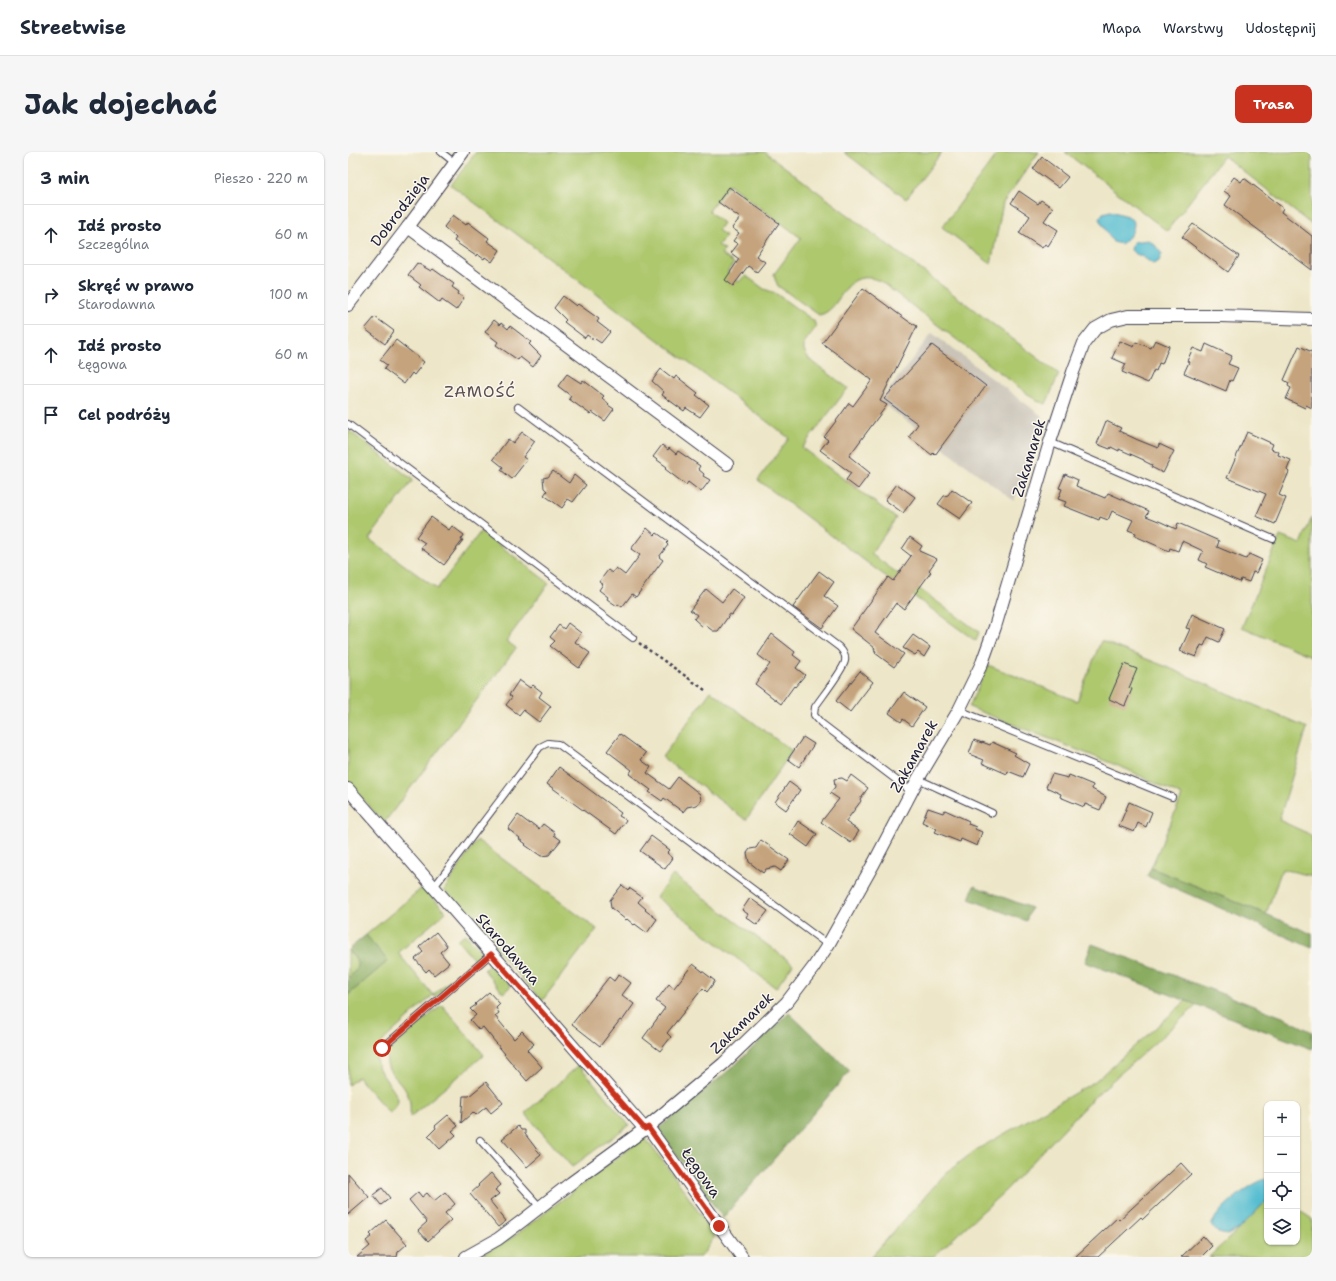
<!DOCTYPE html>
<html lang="pl">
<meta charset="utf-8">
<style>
:root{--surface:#fff;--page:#f6f6f7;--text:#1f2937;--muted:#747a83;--line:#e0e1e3;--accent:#c8321e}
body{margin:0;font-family:"Shantell Sans",sans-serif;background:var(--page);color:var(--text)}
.controls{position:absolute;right:12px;bottom:12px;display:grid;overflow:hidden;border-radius:8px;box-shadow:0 1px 3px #0004}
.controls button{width:36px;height:36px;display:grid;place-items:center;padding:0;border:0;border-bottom:1px solid var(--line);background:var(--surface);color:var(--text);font:20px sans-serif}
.stop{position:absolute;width:12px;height:12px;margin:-9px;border:3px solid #c8321e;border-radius:50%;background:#fff}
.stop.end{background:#c8321e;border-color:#fff;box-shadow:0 1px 4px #0008}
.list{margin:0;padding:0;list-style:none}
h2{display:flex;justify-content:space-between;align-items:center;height:52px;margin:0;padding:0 16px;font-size:17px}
h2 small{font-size:13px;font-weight:400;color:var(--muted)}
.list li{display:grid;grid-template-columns:26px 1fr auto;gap:12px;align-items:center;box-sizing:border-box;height:60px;padding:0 16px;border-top:1px solid var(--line)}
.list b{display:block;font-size:15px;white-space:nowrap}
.list p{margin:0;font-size:13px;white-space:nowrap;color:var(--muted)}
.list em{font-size:13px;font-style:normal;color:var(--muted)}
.icon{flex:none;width:22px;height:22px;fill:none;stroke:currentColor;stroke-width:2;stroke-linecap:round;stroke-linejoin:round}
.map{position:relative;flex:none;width:964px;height:1105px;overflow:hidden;border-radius:8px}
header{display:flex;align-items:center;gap:24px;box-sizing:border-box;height:56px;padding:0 20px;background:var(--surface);border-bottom:1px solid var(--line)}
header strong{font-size:19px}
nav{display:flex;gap:22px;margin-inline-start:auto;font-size:14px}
.intro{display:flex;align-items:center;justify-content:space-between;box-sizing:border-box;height:96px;padding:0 24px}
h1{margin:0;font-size:28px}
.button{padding:10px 18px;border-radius:8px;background:var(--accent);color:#fff;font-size:14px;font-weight:700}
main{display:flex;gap:24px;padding:0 24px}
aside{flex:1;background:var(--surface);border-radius:8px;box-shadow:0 1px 3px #0004}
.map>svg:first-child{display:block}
</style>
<header>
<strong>Streetwise</strong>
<nav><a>Mapa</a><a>Warstwy</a><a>Udostępnij</a></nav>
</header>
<div class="intro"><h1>Jak dojechać</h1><a class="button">Trasa</a></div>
<main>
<aside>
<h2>3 min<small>Pieszo · 220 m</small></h2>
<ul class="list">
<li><svg class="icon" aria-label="ahead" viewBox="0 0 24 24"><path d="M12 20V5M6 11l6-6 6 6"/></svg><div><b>Idź prosto</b><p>Szczególna</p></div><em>60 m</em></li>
<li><svg class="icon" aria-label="right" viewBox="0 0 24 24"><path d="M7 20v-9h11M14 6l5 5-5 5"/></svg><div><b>Skręć w prawo</b><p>Starodawna</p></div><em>100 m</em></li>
<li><svg class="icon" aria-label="ahead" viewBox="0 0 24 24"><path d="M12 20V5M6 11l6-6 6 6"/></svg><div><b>Idź prosto</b><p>Łęgowa</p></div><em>60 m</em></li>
<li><svg class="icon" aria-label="arrive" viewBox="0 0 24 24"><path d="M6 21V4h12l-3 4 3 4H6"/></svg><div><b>Cel podróży</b></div></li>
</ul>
</aside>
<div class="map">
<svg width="964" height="1105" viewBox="0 0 964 1105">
<rect width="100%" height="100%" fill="#fbf7ec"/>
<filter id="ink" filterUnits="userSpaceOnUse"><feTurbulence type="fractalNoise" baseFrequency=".025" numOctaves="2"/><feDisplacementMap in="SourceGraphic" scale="8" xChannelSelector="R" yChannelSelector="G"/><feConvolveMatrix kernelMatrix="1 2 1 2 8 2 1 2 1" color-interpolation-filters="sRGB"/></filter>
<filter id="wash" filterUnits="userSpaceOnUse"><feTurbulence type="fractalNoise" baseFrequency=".012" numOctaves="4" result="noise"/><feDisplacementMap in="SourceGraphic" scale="16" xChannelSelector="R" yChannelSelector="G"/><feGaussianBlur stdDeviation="0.9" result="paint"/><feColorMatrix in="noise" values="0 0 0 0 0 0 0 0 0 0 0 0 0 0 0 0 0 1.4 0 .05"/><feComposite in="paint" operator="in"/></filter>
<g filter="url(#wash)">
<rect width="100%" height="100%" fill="#ede6c8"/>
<polygon fill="#c9c3b8" points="584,181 694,264 666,349 532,249"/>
<g fill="#aec86e" stroke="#687554">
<path d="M128,0H417L711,222L698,252L689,249L532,129C495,113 495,159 471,163L430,134L427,127L426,122L453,86L381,32L361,59L375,71L370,78L378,84L370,93L377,98L373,102L386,111L379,121L391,130L397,123L416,137L427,141L466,169L468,175L456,191V198L461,207L500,236L454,296L548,366L523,402L631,480L628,489L525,415L410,328L441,286L103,33Z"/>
<polygon points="496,0 594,0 558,47"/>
<polygon points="651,0 691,0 655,51 643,112 594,75"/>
<polygon points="717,0 964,0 964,73 876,4 819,79"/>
<polygon points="0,278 65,328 21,387 89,437 133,379 201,431 158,489 168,496 36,671 0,630"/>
<polygon points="964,365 964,503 963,504 894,475 932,384 953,392"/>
<polygon points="753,489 819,515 959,576 931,668 959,681 964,685 964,724 934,717 918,762 803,716 834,644 778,617 621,555 640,513 729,549"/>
<polygon points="363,539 444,599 398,668 314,605"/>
<polygon points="129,688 249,777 194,849 96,738"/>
<polygon points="325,723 445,812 428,836 308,745"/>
<path d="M75,735L98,760L50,801L85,843L126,808L109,788L117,782L136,802L87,845L85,843L36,888C16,914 41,925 50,947C50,954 46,957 41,961L10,925L0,933V843L40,809L18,783Z"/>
<path d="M0,798C12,812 14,813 0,826Z"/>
<polygon points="143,811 163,834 155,841 136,818"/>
<polygon points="838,849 849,853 746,945 659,1037 585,1105 523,1105 598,1021 628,998 746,930"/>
<path d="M94,853L136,903L62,965C62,957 63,950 60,943C53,926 33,920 40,899Z"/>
<polygon points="231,913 281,973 224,1015 177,961"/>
<polygon points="296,985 324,1021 367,1084 353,1105 130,1105 168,1083"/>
<polygon points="919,1048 919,1090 949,1090 949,1057 964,1067 964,1105 861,1105 891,1077"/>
</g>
<g fill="#8aac61" stroke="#56674e">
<polygon points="803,716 918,762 964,782 964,796 799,724"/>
<polygon points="626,734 683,756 678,769 621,747"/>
<path d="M18,783L40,809L0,843V826C15,813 11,812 0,798Z"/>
<polygon points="744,792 937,866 964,880 964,897 737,810"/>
<polygon points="441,861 502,919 375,1066 310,977 386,914"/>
</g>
<g fill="#54bdd0" stroke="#3b7086">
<path d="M762,59L780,64L786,70C786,81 781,86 773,92L765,90L751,67L755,61Z"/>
<polygon points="800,88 806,92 814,102 811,109 805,112 795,105 786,101 783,98 785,90"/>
<path d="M919,1027V1048L891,1077L879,1083L870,1081L863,1073C866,1069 867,1065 870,1062C877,1052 907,1028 919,1027Z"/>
</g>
<g id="blocks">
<g fill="#c4a37d">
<polygon points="694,5 720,25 711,36 685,17"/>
<polygon points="886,25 893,30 896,26 935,56 933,60 964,84 964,118 877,53 883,44 876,39"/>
<polygon points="381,35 431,71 408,104 417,110 409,120 400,114 385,134 377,128 391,107 383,101 390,92 385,89 391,81 384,76 392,66 370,50"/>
<polygon points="671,39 690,52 693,48 705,56 696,69 710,78 700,94 697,92 694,96 671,81 682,64 663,51"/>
<polygon points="105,63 118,73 120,70 129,77 141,86 139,89 152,98 144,110 137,105 136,107 129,102 128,104 106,89 108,86 96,75"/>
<polygon points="845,72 891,104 880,120 834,85"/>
<polygon points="69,111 83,119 85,117 106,132 104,135 111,140 110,142 116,146 108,158 94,148 92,151 71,135 73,133 60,123"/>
<polygon points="515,136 560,169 569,174 532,249 539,253 501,304 522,321 510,337 498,328 503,321 472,298 480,288 476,285 494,261 501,251 505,254 524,228 474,191"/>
<polygon points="215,144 228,154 230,152 251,167 249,170 262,180 253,191 247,187 246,188 239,183 237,186 216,170 218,168 206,156"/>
<polygon points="27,165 46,179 37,192 17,177"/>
<polygon points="146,168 152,173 153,171 160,177 162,174 183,190 181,192 193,204 185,215 172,205 170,208 148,193 150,190 137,180"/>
<polygon points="48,188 76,210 66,223 64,221 56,232 36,217 39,213 32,208"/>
<polygon points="807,188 821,194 814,212 811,211 808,219 806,218 800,231 774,220 778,212 764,206 772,189 786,195 788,190 803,196"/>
<polygon points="858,192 884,204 880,212 890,216 884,229 882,228 878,239 836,221 841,210 839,209 845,196 855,200"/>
<polygon points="584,193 638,234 587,303 585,301 584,303 561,285 570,272 536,247"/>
<polygon points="951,194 964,200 964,256 958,253 957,256 938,247 943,236 940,234 941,231 936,228"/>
<polygon points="313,217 326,227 328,224 350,241 348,243 361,253 352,265 338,256 336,259 314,243 316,240 304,229"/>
<polygon points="219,222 233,231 235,228 256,244 254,246 261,252 260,253 266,257 257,269 244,260 242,262 221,247 223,244 210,234"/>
<polygon points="758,269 773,276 771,279 790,288 810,296 811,292 826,299 815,321 803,315 804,313 796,309 796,308 771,297 771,299 763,295 762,297 749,292"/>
<polygon points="174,280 187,289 175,305 179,308 164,327 153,318 155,315 145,307 160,287 165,291"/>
<polygon points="899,280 925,292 923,297 931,300 930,303 943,308 939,318 941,320 931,343 938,346 927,372 908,364 918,342 879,326"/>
<polygon points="314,293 320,298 321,296 328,302 330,299 352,314 350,317 356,322 355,324 362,328 353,340 340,330 338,333 317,317 319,315 305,305"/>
<polygon points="205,319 221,331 226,323 238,333 225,350 220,347 214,356 196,343 199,339 196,336 195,326 200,325"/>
<polygon points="717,322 730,328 728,334 757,346 760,341 801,359 798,364 813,370 828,377 830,371 871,389 869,395 898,407 901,402 914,408 908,421 905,420 901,430 893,427 892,430 857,415 859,412 851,408 855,399 834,389 830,399 822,396 821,399 787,384 788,381 780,378 785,368 764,359 760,368 752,365 751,368 716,354 718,350 710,347 714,337 711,336"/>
<polygon points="549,332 567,345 555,361 537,348"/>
<polygon points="604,337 624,351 612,367 590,352 596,344 600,343"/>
<polygon points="83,365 101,378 104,374 116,383 113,388 115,388 96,413 73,396 77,391 68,385"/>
<polygon points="299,376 307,383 309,381 320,389 318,391 320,393 311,405 315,408 288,445 284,442 274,455 270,452 269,454 259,447 260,445 251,438 255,432 251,430 260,418 264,421 268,416 277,423 292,403 283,397"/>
<polygon points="562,385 574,394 571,399 589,407 581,418 583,420 556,457 548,451 527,481 556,502 546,515 527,501 528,499 526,498 527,496 503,477 540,425 545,429 563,404 554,397"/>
<polygon points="471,419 486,430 476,444 490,454 474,476 445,455"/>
<polygon points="358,437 374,450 384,437 396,446 384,463 382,462 370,479 365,479 357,473 355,475 346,467 349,463 342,458"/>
<polygon points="844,462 877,477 871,490 860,485 856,494 853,493 848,505 832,499 842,477 838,476"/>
<polygon points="220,471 233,481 227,490 242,501 231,516 202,494 207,489 202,485 211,473 216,477"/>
<polygon points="424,482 447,500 445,503 453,509 448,516 457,523 447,535 446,534 433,552 407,532 422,512 410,503"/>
<polygon points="565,483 582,495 576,505 570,500 567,503 555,496"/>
<polygon points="776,512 789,517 781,536 784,537 777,554 761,547"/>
<polygon points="512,519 525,530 502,560 488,549"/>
<polygon points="171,528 182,536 185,533 194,540 191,545 203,554 191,570 175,558 171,563 158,553 164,545 161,543"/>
<polygon points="556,540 577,555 564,574 555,567 553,570 541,561"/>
<polygon points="272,582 298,601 293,608 303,615 299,621 321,637 330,625 352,642 353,648 349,653 339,655 335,660 316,646 314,649 301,640 303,638 281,622 284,618 259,599"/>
<polygon points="455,585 466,592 451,615 440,607"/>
<polygon points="626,588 634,591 634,590 642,593 644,590 668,601 666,603 681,612 675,625 660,619 659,622 634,611 636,608 621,602"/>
<polygon points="211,615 273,661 271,664 278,668 268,682 199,632"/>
<polygon points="704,622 720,626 721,623 745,633 744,637 758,645 752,658 737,652 736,655 712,645 713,642 698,635"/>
<polygon points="503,623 520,636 512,647 513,649 498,669 498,670 511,679 503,691 473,670 491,647 482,641 487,635 486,627 494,626 499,629"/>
<polygon points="441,630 452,638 438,658 427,650"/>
<polygon points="781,650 804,660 798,675 790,671 786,680 771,674"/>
<polygon points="580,656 595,661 597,658 621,669 620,672 628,675 627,677 634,680 629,694 613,687 612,690 587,680 589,677 574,670"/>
<polygon points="170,663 182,672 183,671 191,677 195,672 207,681 206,683 213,688 201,703 193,704 177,693 178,692 171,687 172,686 160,677"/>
<polygon points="450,669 469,682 460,695 442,682"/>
<polygon points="303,684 322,698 319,701 325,706 317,717 292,699"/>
<polygon points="413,688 441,708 433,719 427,715 418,717 415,721 401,710 399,701 402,697 408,696"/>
<polygon points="274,733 280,738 281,736 294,745 290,750 298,757 297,758 309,767 299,781 287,772 286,773 279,767 278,768 263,756 262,748"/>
<polygon points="402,746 420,759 409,773 398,765 400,762 394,758"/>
<polygon points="88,780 99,794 92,800 101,811 86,823 81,817 78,820 67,807 75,800 71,795"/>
<polygon points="345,812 367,829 359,840 355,836 319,881 323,885 312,899 295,886 317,856 308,849 321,832 326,836"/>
<polygon points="271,822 283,831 274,843 286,852 274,869 272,868 252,894 224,872 261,825 266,829"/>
<polygon points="141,840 152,852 148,856 151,861 147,864 166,887 174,879 186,892 179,898 194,915 179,929 156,902 157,902 135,875 131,878 122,868 128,863 122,857 128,853 127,852"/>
<polygon points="138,930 155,951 143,961 138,955 128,963 125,960 113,971 115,944 121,944"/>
<polygon points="100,963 110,974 104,979 108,983 92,997 80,984 88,976 87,974"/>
<polygon points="170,974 173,978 177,978 177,982 193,1003 179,1015 154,987"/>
<polygon points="833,1011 843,1022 795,1067 793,1065 750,1105 727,1105 769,1066 771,1068"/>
<polygon points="0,1021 21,1045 0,1063"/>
<polygon points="143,1021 153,1033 147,1038 151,1042 142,1049 158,1069 150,1075 122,1042 131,1034 130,1033"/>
<polygon points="34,1036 42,1046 33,1053 25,1043"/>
<polygon points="70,1040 74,1045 79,1041 86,1049 97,1040 107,1052 97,1061 103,1068 80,1089 70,1078 79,1070 61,1048"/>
<polygon points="38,1068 59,1092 50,1100 49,1105 9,1105 22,1094 18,1089 24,1084 22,1082"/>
<polygon points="855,1084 864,1094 853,1105 833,1105"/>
</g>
</g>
</g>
<g filter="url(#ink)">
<use href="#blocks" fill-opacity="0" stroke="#403f50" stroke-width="1"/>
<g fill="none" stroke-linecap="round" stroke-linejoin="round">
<g stroke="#403f50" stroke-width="8">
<g id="lane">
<polyline points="93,0 107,11"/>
<path d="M170,255L491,495C495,499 498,504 497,509C496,517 473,546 467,555L466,563L473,571L564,640"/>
<polyline points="0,272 285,486"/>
<polyline points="702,290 925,387"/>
<polyline points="611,558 824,645"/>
<polyline points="570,627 644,661"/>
<polyline points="86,735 192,595 200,591 210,592 480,793"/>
<polyline points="34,896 143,802"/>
<polyline points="132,988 192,1055"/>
</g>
</g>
<g stroke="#403f50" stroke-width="14">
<g id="street">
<polyline points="60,75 379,312"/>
<polyline points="0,153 60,75 115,0"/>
<polyline points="0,637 297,977"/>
<polyline points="300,975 394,1105"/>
<polyline points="118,1105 150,1087 174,1069 223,1031 297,977 375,912 439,850 465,816 480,793 526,711 570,627 611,558 634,511 647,475 702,290 725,220 736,191 747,177 763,168 780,164 872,164 964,167"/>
</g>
</g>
<polyline stroke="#403f50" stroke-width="2.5" stroke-dasharray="3 3" stroke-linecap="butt" points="291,491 357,538"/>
<use href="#lane" stroke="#fff" stroke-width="6"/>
<use href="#street" stroke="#fff" stroke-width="12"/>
</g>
</g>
<g fill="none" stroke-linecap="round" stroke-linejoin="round" filter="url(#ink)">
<polyline stroke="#c8321e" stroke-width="5" points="34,896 143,802 297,977 300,975 371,1074"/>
</g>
<g text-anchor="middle" stroke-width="3" stroke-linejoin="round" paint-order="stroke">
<g font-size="15" fill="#22223b" stroke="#fbf7ec">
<text transform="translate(52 58) rotate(-53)" y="5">Dobrodzieja</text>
<text transform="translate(681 306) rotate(-73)" y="5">Zakamarek</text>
<text transform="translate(566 604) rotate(-61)" y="5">Zakamarek</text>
<text transform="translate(160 797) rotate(49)" y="5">Starodawna</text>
<text transform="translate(394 871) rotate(-44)" y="5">Zakamarek</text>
<text transform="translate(353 1021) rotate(55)" y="5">Łęgowa</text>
</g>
<g font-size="16" letter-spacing="1" fill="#5b4f52" stroke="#fbf7ec">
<text x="132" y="245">ZAMOŚĆ</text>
</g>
</g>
</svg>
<div class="controls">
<button>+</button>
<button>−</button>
<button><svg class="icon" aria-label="locate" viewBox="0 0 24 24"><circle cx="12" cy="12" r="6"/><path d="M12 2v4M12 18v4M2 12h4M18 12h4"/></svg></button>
<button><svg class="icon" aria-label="layers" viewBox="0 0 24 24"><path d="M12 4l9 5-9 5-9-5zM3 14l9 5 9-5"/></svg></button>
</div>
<div class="stop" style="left:34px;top:896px"></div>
<div class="stop end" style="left:371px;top:1074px"></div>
</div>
</main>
